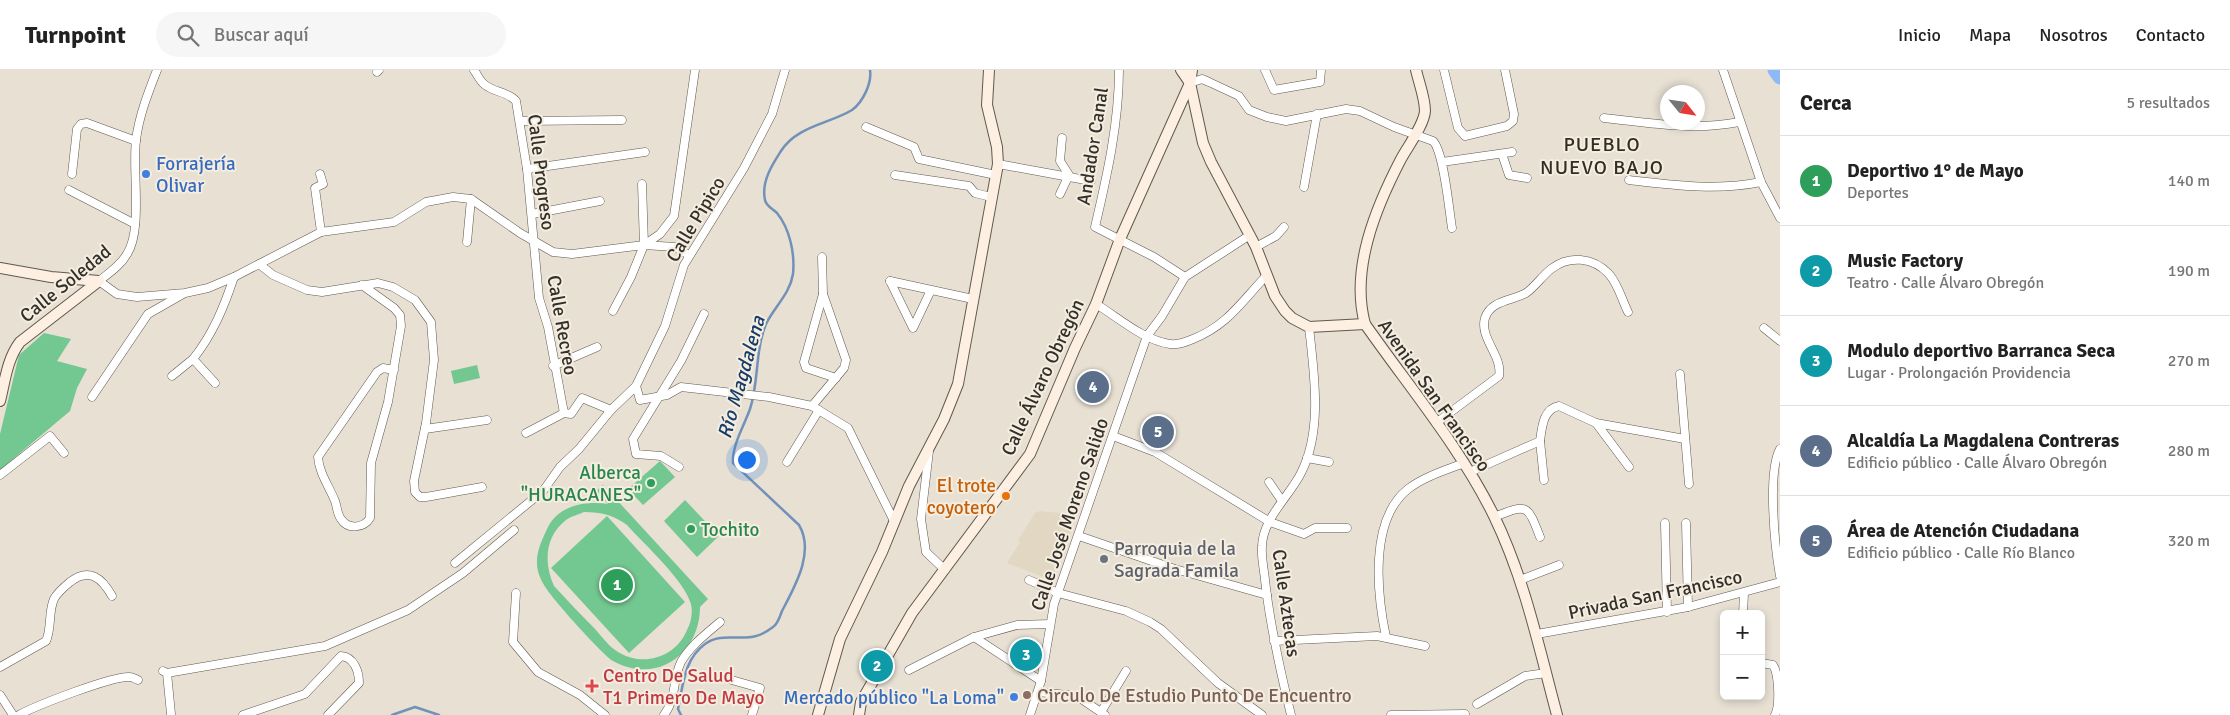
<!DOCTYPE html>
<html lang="es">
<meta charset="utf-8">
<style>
:root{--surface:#fff;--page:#f6f6f6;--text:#222;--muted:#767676;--line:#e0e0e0;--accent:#5b6e1c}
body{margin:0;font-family:Signika,sans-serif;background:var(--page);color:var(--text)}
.controls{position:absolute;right:15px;bottom:15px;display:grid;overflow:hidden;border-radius:8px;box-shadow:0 2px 8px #0003}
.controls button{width:45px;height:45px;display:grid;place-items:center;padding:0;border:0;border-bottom:1px solid var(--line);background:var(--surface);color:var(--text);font:25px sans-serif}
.compass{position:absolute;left:1660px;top:15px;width:45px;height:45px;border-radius:50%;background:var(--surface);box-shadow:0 2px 8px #0003;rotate:120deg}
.you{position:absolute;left:746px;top:389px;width:18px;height:18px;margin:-12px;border:4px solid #fff;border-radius:50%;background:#1a73e8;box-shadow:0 0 0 8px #1a73e833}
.badge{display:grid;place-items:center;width:32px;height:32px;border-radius:50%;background:var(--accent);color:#fff;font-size:16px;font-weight:700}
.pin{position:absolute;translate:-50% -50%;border:2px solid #fff;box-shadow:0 1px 5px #0006}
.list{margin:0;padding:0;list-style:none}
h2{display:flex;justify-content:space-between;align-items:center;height:65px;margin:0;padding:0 20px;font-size:21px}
h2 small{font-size:16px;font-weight:400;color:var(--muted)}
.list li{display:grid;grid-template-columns:32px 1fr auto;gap:15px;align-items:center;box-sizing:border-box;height:90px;padding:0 20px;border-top:1px solid var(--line)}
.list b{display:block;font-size:19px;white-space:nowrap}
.list p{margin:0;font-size:16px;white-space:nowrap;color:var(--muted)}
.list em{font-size:16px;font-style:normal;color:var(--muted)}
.icon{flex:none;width:28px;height:28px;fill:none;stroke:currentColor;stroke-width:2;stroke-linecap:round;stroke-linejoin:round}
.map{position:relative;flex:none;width:1780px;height:645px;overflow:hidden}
header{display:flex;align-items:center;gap:30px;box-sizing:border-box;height:70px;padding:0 25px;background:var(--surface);border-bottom:1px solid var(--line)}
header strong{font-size:24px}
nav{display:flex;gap:28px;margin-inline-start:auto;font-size:18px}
.search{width:350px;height:45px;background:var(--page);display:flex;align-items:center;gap:12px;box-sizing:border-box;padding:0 18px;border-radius:28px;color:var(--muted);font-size:19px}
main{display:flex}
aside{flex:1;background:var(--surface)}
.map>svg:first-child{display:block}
</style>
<header>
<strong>Turnpoint</strong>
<div class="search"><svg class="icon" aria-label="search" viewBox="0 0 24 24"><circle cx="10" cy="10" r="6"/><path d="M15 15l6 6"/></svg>Buscar aquí</div>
<nav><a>Inicio</a><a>Mapa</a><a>Nosotros</a><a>Contacto</a></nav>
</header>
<main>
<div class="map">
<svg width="1780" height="645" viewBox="0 0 1780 645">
<rect width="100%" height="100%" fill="#e7e0d3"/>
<polygon fill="#e2d7c3" points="1040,441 1060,443 1070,452 1071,460 1051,510 1007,493 1020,472 1018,470 1022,464 1035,443"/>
<g fill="#73c790" fill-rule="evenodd">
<polygon points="44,263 71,269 57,291 87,299 77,318 70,341 0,400 0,364 19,285"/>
<polygon points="477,295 480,308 454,314 451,301"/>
<polygon points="660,391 675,407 643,435 628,419"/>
<path d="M603,415L708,529L700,537C700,584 657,615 613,591C602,584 554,531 546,518C543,514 539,506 538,501C534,485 542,470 548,457C559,435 586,431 608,434L596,421ZM584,442C602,442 613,445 627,455C645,475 684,510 691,534C693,543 691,553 687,560C675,589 640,598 615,580C608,575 602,567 596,560C582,546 568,531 554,516C544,494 544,467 566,450C571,446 578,445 584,442Z"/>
<polygon points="685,430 719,466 697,487 664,451"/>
<polygon points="607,446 685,532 629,583 551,498"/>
</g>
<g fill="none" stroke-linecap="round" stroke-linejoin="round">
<g stroke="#7291b8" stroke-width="2.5">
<polyline points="392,645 415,637 439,645"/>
<path d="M681,645L678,639C683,616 684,589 705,574C721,562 739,571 756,566C761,565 769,560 773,557C778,554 780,546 782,541C795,516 815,482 799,455L733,393C732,375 744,356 750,339C759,312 755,280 766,254C774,237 790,224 793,204C795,184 790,159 777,143C773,139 766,136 765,130C761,112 772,95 781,81C797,56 829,54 852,40C863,32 872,13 870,0"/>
</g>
<polyline stroke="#8dbaf4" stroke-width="15" points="1775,0 1780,7"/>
<g stroke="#60594e" stroke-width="9">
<g id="street">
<path d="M157,0C148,23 139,46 136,70C132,100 143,160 127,184C121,195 109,203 99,211L117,224L137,227L185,223L208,218L234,207L321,162L394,152L426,132L453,127L471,129L520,163L553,182L572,184L644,175L675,177L689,185"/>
<path d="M474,0C477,4 480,11 484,14C494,23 507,21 516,31L527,99L539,228L548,257L564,343"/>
<path d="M1119,0C1119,53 1107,106 1095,157L1154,187L1185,207"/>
<polyline points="1265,0 1274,20 1320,12 1321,0"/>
<polyline points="1444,0 1458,58 1465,66 1507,56 1513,51 1514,44 1505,0"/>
<polyline points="1723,0 1761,112 1780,148"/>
<polyline points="377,2 379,0"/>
<path d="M1190,13L1202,9L1209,12L1239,26L1249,40L1267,47L1286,51L1346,39L1360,41L1394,57L1433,71C1444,82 1449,140 1452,158"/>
<path d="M1604,48C1650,53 1694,61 1739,52"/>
<polyline points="521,51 622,50"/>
<polyline points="866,57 914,77 919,89 996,105"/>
<polyline points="1502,84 1509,105 1527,108"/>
<polyline points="1442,92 1512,82"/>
<polyline points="998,94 1091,111"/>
<polyline points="527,99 645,82"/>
<polyline points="72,104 77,59 81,54 87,53 136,71"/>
<polyline points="320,104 323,114 315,118 321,162"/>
<polyline points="895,105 969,116 975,123 991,127"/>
<path d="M1629,110C1673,115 1717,121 1761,112"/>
<polyline points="1304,117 1317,44"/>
<polyline points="69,120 135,154"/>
<polyline points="1060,124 1069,105 1060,91 1062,68"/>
<polyline points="532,144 600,131"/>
<polyline points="467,172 471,129"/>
<polyline points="644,175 660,164 674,146 695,0"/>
<polyline points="1256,177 1276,166 1284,157"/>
<polyline points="259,194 273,205 307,220 322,222 378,213 393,217 415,230 431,252 434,290 426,353 414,411 415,422 420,427 426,427 482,417"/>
<polyline points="890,211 913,258 931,220"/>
<polyline points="890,211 973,229"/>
<path d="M362,215L394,238L400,245L401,256L388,332L371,393L370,448C364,458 348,460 341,449C337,444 337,436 335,431C329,416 319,403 318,387L377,302L383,298L394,300"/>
<polyline points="823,224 804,292 806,298 836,308"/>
<path d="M1096,234C1119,248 1143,270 1170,274C1177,275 1186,272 1193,269C1228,255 1242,231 1267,205"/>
<polyline points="613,241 631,207 644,175 642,114"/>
<polyline points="1764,258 1780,271"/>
<polyline points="553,296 597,277"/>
<polyline points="1680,304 1689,414"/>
<polyline points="172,306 193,289"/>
<path d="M215,313L193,289C213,264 224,237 234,207"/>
<polyline points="636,316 640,330 667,325 681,317 769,327 812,336 848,358 894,451"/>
<polyline points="92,327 148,244 183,224"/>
<polyline points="812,336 844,298 846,290 823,224 822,187"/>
<path d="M1436,353L1499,306C1503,286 1479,268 1485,248C1491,230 1512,231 1526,223C1535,217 1542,206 1551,199C1569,185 1593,187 1609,204C1618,214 1622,230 1628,242"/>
<polyline points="1596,353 1629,397"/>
<polyline points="425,359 487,350"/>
<polyline points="526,363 564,343 571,344 582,328 611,340"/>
<polyline points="1113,366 1155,382 1270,452 1304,464 1315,458 1347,458"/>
<polyline points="1540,371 1544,410"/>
<path d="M1780,379C1767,403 1775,478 1780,506"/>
<polyline points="929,381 921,449 926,482 945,500"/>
<polyline points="1307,388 1329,392"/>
<polyline points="787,392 819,340"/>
<polyline points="679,397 661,386 636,384 633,369 681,291 704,244"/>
<path d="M1470,402L1540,371C1542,357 1543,339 1559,336L1596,353L1685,369"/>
<polyline points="0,405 50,366 64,383"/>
<polyline points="1269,412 1282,431"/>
<path d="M1494,447C1527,434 1527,433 1540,467"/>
<polyline points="1665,453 1667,542"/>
<polyline points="1686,453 1688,537"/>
<polyline points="1079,466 1175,499 1267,525"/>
<polyline points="455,493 543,421 560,397 579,379 611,340 636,316 665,256 684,195 744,98 772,44 785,0"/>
<polyline points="1029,510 1058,523 1126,541 1150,552 1161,559 1218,613 1262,645"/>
<polyline points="1520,510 1559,495"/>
<polyline points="516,523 513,572 538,602 580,625 605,645"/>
<polyline points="1743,544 1744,523"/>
<polyline points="1537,564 1688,537 1780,512"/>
<polyline points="974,567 1041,611"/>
<path d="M1386,567C1377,524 1369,450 1408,419C1423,407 1446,400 1464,393"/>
<polyline points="1274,571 1377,566 1425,576"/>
<path d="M1761,593L1773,595C1779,604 1780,636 1775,645"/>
<path d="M0,597L46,571C52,558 48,542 54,529C57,523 64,517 70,512C89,497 102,508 112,526"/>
<polyline points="909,600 974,567 1017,555 1050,554"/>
<polyline points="163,601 167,603 325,576 408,540 463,503 514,460"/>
<polyline points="167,603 171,644"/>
<polyline points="714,605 760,618 752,645"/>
<polyline points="1038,622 1077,626 1105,645"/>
<polyline points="0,625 13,645"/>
<polyline points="1477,634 1525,606 1546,603"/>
<polyline points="1101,642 1126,601"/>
<path d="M19,645C35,636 114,605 130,607C133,607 135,609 138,610"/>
<path d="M243,645L305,624L341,586C354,587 359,601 359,613L328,645"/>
<path d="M664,645C677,628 672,610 681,592C690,576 706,564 720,552"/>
<polyline points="1030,645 1041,611 1054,534 1147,266 1162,246 1185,207 1250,165"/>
<path d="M1291,645C1280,600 1270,556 1265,510C1264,499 1261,487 1262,476C1263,448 1289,427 1301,403C1323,360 1314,303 1309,257"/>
<polyline points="1391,645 1465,644"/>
</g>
</g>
<g stroke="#60594e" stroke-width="12">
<g id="secondary">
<polyline points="1181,0 1190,13 1203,73 1211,92 1256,177 1275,226 1285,241 1292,248 1309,257 1365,254"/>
<path d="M1416,0C1419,13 1425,28 1425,41C1424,55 1408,76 1401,89C1376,137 1350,199 1365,254C1409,317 1460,377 1494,446C1525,510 1539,578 1557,645"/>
<polyline points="0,198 51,207 99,211"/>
<path d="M0,331C5,311 7,289 20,272L99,211"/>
<polyline points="818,645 840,569 882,482 909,416 944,349 958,314 998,94 997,77 987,35 989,0"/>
<polyline points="859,645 861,632 912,543 1030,384 1075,278 1096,234 1120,169 1190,13 1192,0"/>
</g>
</g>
<use href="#street" stroke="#fff" stroke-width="8"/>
<use href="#secondary" stroke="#fdefe1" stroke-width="10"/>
</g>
<g fill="#3f7fe0" stroke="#f4ede0" stroke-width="2">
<circle cx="146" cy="104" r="5"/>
<circle cx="1014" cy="627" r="5"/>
</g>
<g fill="#2e9e5b" stroke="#f4ede0" stroke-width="2">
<circle cx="651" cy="413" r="5"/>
<circle cx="691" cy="459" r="5"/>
</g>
<circle fill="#e8710a" stroke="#f4ede0" stroke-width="2" cx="1006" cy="426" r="5"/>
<circle fill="#6b7280" stroke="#f4ede0" stroke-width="2" cx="1104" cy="489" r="5"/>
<path fill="#e0444e" stroke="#f4ede0" stroke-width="2" d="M589.5 608.5h5v5h5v5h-5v5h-5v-5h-5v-5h5z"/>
<circle fill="#8d6e63" stroke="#f4ede0" stroke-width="2" cx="1027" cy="625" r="5"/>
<g text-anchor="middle" stroke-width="4" stroke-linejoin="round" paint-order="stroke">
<g font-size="19" fill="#33302b" stroke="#f4ede0">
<text transform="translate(1092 76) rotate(-81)" y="7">Andador Canal</text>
<text transform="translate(542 102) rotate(83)" y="7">Calle Progreso</text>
<text transform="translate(695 149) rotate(-59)" y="7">Calle Pipico</text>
<text transform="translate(65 213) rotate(-39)" y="7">Calle Soledad</text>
<text transform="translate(563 255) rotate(80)" y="7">Calle Recreo</text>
<text transform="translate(1042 307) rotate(-65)" y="7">Calle Álvaro Obregón</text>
<text transform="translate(1435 325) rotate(55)" y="7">Avenida San Francisco</text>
<text transform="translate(1069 444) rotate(-71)" y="7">Calle José Moreno Salido</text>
<text transform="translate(1655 524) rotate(-12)" y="7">Privada San Francisco</text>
<text transform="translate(1287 533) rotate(82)" y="7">Calle Aztecas</text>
</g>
<g font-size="19" fill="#366cbe" stroke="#f4ede0" text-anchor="start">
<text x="156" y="100">Forrajería<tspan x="156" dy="22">Olivar</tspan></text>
<text x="1004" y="634" text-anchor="end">Mercado público "La Loma"</text>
</g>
<g font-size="19" fill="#27864d" stroke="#f4ede0" text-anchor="end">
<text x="641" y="409">Alberca<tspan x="641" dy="22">"HURACANES"</tspan></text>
<text x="701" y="466" text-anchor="start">Tochito</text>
</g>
<g font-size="19" fill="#c56008" stroke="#f4ede0" text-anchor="end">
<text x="996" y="422">El trote<tspan x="996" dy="22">coyotero</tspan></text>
</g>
<g font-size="19" fill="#5b616d" stroke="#f4ede0" text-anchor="start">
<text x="1114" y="485">Parroquia de la<tspan x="1114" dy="22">Sagrada Famila</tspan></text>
</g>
<g font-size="19" fill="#be3a42" stroke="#f4ede0" text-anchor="start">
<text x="603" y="612">Centro De Salud<tspan x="603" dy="22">T1 Primero De Mayo</tspan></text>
</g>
<g font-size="19" fill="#785e54" stroke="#f4ede0" text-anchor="start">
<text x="1037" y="632">Circulo De Estudio Punto De Encuentro</text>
</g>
<g font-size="20" letter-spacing="1" fill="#332d23" stroke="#f4ede0">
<text x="1602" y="81">PUEBLO<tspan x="1602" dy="23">NUEVO BAJO</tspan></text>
</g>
<g font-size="20" font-style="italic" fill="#153c69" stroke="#f4ede0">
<text transform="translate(741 307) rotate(-74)" y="7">Río Magdalena</text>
</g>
</g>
</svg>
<div class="controls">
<button>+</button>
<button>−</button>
</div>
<svg class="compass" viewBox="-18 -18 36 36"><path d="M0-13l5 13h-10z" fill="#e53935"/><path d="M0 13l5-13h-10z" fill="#767676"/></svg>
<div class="you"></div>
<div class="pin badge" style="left:617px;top:515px;background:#2e9e5b">1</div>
<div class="pin badge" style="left:877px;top:596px;background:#0f9aa8">2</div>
<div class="pin badge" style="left:1026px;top:585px;background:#0f9aa8">3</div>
<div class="pin badge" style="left:1093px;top:317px;background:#5c6f8a">4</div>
<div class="pin badge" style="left:1158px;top:362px;background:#5c6f8a">5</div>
</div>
<aside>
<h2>Cerca<small>5 resultados</small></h2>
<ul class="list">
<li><span class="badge" style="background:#2e9e5b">1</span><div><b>Deportivo 1° de Mayo</b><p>Deportes</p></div><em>140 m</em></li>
<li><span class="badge" style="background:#0f9aa8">2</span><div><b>Music Factory</b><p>Teatro · Calle Álvaro Obregón</p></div><em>190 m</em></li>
<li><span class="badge" style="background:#0f9aa8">3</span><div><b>Modulo deportivo Barranca Seca</b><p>Lugar · Prolongación Providencia</p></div><em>270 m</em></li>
<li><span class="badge" style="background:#5c6f8a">4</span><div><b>Alcaldía La Magdalena Contreras</b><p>Edificio público · Calle Álvaro Obregón</p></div><em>280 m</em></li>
<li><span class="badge" style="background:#5c6f8a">5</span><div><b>Área de Atención Ciudadana</b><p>Edificio público · Calle Río Blanco</p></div><em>320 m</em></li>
</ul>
</aside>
</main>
